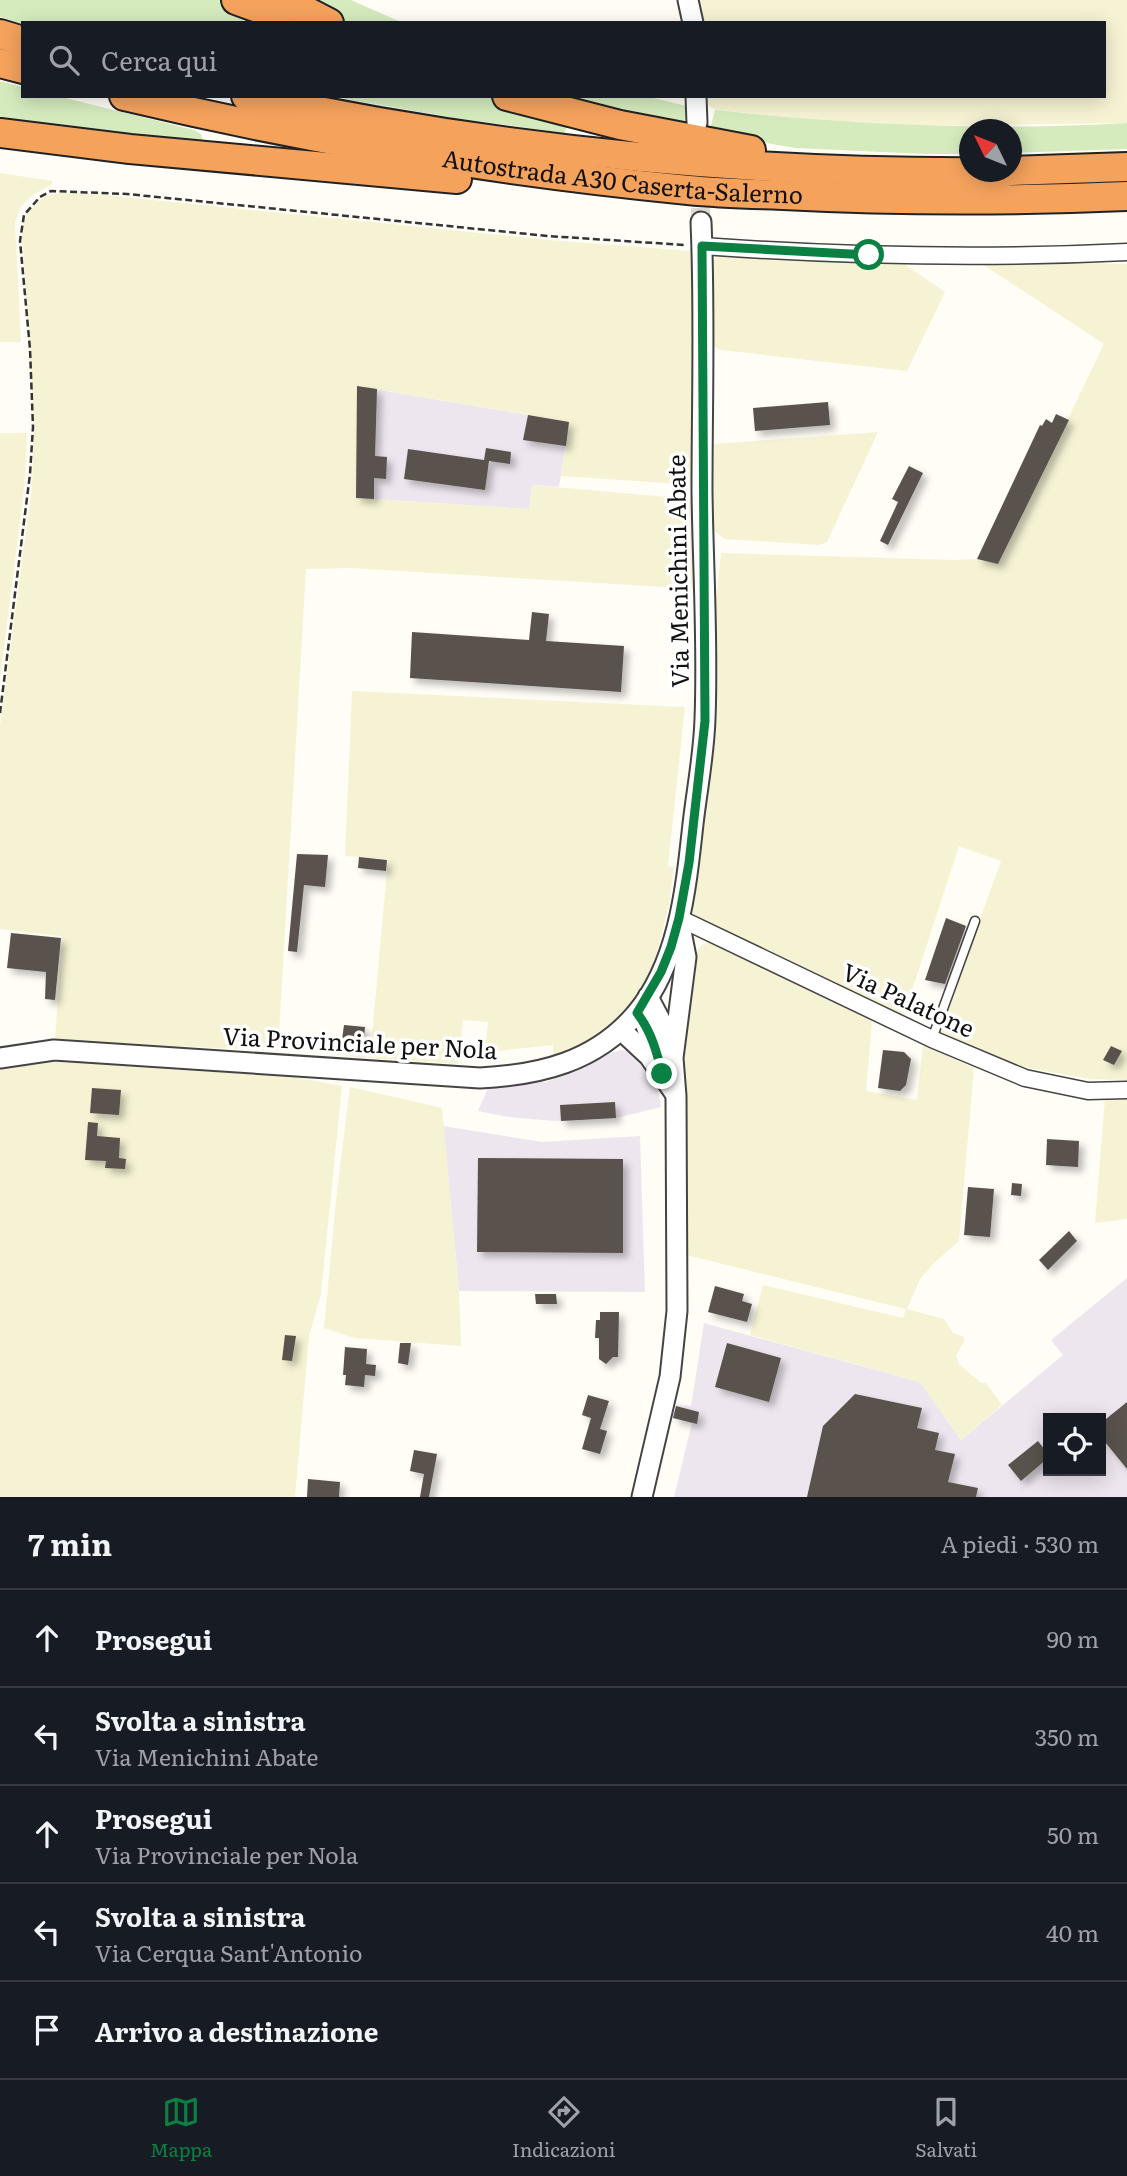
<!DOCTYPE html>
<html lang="it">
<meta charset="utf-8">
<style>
:root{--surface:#171b24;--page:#242831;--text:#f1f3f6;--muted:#9ea1a6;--line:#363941;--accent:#0b8043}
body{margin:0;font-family:Literata,serif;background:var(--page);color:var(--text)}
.controls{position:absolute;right:21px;bottom:21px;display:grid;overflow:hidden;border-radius:0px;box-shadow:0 4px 18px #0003}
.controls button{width:63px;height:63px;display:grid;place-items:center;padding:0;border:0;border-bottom:2px solid var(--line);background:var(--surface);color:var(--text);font:35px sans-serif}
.compass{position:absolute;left:959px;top:119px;width:63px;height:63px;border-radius:50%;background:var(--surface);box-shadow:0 4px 18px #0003;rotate:313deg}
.stop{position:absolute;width:21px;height:21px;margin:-16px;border:5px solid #0b8043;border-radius:50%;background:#fff}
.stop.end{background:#0b8043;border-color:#fff;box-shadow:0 2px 7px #0008}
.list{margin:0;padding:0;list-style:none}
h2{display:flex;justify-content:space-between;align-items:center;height:91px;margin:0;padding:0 28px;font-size:30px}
h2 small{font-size:23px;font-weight:400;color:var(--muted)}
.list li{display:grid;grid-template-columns:46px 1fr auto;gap:21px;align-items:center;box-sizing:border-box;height:98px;padding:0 28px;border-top:2px solid var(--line)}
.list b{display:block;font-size:26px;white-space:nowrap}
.list p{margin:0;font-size:23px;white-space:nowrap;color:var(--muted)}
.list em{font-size:23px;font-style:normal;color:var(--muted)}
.icon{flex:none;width:38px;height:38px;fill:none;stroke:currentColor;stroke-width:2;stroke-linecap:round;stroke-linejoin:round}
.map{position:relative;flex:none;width:1127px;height:1497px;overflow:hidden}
.search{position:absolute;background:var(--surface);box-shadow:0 4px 18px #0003;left:21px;right:21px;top:21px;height:77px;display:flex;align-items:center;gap:18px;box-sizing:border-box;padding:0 24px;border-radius:0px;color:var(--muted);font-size:26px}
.sheet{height:581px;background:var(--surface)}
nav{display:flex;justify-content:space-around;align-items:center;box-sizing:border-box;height:98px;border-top:2px solid var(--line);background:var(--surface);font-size:19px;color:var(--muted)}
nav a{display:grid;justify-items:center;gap:4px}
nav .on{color:var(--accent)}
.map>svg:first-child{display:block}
</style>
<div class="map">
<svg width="1127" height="1497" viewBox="0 0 1127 1497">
<defs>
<filter id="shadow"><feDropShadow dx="5" dy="5" stdDeviation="3.5" flood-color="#0004"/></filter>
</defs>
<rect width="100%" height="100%" fill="#fffdf5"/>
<g fill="#eee6ef" fill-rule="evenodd">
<polygon points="357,386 569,422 559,487 532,485 529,509 356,498"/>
<polygon points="622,1050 637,1053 656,1077 661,1107 616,1118 555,1121 508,1117 478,1111 489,1086 546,1082 579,1070 606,1054"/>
<polygon points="443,1126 542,1142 640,1136 645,1292 459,1291"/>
<path d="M1127,1278V1497H674L692,1423L672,1418L676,1404L691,1406L704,1323L920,1382L961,1440L1063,1355L1051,1340ZM1048,1418H1101V1471H1048Z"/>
</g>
<g fill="#f6f3d4">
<polygon points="700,0 1127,0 1127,123 911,126 846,123 715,110 703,101 703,96 1104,96 1104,23 702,23"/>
<polygon points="0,173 53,181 51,185 34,194 21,206 15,223 21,342 0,342"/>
<polygon points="56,193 84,193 549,240 690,251 693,258 696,436 693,485 561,476 569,422 358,386 356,498 529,509 532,485 690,499 694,501 696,589 352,568 306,569 278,1051 55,1040 62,936 0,929 0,725 32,487 34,420 22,237 24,221 28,212 45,196"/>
<polygon points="721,255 898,260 945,292 907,371 721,350 713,346 710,263"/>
<polygon points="976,260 1127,264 1127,1080 1090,1079 1023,1067 939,1032 1001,861 959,846 904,1015 699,918 693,913 690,905 713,602 716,600 721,553 955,560 977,559 998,564 1104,344"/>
<polygon points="878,432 827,542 819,545 725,539 715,532 713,526 714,444"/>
<polygon points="0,433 27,433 24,490 0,679"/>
<polygon points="352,691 685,707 668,866 674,867 669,905 653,967 637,995 617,1019 589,1040 553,1056 553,1045 488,1052 485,1050 488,1022 463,1020 458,1064 370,1058 388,859 345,856"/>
<polygon points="705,943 712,943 872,1021 866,1091 917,1100 923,1045 974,1068 959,1241 934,1263 920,1279 907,1309 944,1319 953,1333 964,1337 964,1341 956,1356 959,1364 981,1383 986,1383 1002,1405 961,1440 920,1382 750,1335 763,1285 903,1318 906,1309 686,1255 680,1103 692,974 698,949"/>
<polygon points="57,1056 244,1068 342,1086 321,1294 309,1336 295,1497 0,1497 0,1066"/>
<polygon points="350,1087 442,1108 459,1291 461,1346 354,1338 324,1328 336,1200"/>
<polygon points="1105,1098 1127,1098 1127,1219 1095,1223"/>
</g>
<g fill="#d5ebbd">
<polygon points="0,0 220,0 286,23 23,24 0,17"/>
<polygon points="298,0 351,0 403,23 342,23"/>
<polygon points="0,81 23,87 23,96 57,96 194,130 201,134 203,141 202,143 0,127"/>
<polygon points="329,96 496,96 568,125 564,133 455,118"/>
<polygon points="537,96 645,96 687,106 686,130"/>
<path d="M715,110C852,125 989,131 1127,123V149L1012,153V130H970L969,154H926L795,148L709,133Z"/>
</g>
<g fill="#5a524d" filter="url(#shadow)">
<polygon points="357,386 377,389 375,456 387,457 386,479 374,478 374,499 356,498"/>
<polygon points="828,402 830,425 755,431 753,408"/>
<polygon points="1056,414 1069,420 998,564 977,559 1040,425 1042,426 1046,419 1052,423"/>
<polygon points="528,415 569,422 566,446 523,440"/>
<polygon points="486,448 511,452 510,464 489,461 485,490 404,479 408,449 484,460"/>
<polygon points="909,466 923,473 888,545 880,541 898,502 892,499"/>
<polygon points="532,612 549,614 546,641 624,646 621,692 410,678 412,632 529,640"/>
<polygon points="297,854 328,855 325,887 304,885 297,952 288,951"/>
<polygon points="359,857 387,860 386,871 358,868"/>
<polygon points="946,918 966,926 945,984 925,980"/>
<polygon points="11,933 61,938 55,1000 45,999 46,972 7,968"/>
<polygon points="344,1025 365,1027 363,1050 341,1047"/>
<polygon points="1111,1046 1122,1051 1114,1065 1103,1060"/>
<polygon points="883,1050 904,1052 911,1059 906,1085 900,1091 878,1088"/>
<polygon points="92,1088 121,1090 119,1115 90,1113"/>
<polygon points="615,1102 616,1118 561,1121 560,1105"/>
<polygon points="88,1122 98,1123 97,1136 120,1138 119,1158 126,1159 125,1169 105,1168 106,1161 85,1160"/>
<polygon points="1047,1139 1079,1141 1078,1167 1046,1165"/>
<polygon points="478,1158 623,1159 623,1253 477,1252"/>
<polygon points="1012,1183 1022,1184 1021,1196 1011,1195"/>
<polygon points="968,1187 994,1189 990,1237 964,1235"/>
<polygon points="1069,1231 1077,1241 1048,1270 1039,1260"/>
<polygon points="715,1286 744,1294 742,1301 752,1304 747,1322 708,1312"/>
<polygon points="535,1294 556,1294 557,1304 536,1304"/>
<polygon points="600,1312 619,1312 618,1357 613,1357 606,1364 599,1359 599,1338 595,1338 596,1320 600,1320"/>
<polygon points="285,1335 296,1336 292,1361 282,1360"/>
<polygon points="400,1343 411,1343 408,1365 398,1363"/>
<polygon points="727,1343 781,1358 769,1402 715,1387"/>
<polygon points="345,1347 367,1349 366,1364 376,1365 375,1376 365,1375 364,1387 345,1385 346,1375 343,1375"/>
<polygon points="855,1394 922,1408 917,1428 939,1433 935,1450 955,1454 948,1482 978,1488 976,1497 807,1497 823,1426"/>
<polygon points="588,1395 609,1401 600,1429 607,1431 600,1454 582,1449 591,1418 582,1415"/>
<polygon points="1127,1402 1127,1469 1101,1437 1101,1423"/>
<polygon points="676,1406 699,1412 697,1424 673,1418"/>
<polygon points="1038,1441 1048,1454 1048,1458 1021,1481 1008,1465"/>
<polygon points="414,1450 437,1454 429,1497 420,1497 424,1474 410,1471"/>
<polygon points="308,1479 340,1482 339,1497 307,1497"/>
</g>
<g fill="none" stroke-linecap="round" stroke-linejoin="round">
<polyline stroke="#dbdad3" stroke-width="19" stroke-dasharray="19 10" stroke-linecap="butt" points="698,150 701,222"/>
<g stroke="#444" stroke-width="11">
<polyline id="service" points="932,1039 975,921"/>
</g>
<g stroke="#444" stroke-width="19">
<g id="minor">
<path d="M702,246C844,256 985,259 1127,252"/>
<polyline points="679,918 932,1039 1025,1078 1088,1091 1127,1090"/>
</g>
</g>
<g stroke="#444" stroke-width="23">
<g id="tertiary">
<polyline points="688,0 693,23"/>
<polyline points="696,96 697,123"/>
<polyline points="648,997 667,1033 671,1051"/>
<polyline points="637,1013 645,1023 659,1062"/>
<polyline points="621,1030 649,1056 674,1092"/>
<path d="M0,1058L54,1050L480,1078C540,1075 595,1062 636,1014C679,963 686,888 693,824C697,789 704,754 705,719C708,643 703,567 702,492C702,402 705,312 701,222"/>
<polyline points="642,1497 670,1377 677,1311 676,1096 673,1058 686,957 680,926"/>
</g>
</g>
<g stroke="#222" stroke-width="32">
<g id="motorway">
<polyline points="236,0 298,23"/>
<polyline points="285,0 329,23"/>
<polyline points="0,34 23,41"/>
<polyline points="0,63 23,69"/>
<path id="s1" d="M124,96C312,141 495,171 688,190C719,193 751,194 783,195C898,201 1012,201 1127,196"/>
<path d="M246,96C495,150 751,175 1006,172"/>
<polyline points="507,96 620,125 751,150"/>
<polyline points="0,133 130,149 457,179"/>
<polyline points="1012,171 1127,167"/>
</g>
</g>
<polyline stroke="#333" stroke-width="2.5" stroke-dasharray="7 3.5" stroke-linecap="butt" points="0,713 30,474 33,427 30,349 20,241 24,215 40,197 51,191 127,194 548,236 685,245"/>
<use href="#service" stroke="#fff" stroke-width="8"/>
<use href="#minor" stroke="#fff" stroke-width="16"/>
<use href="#tertiary" stroke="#fff" stroke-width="19"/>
<use href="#motorway" stroke="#f5a25d" stroke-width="28"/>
</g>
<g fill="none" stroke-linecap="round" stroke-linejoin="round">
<path stroke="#0b8043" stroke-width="9" d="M662,1074C657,1052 651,1031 637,1013L661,972L671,947L679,918L689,863L705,721L702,246L869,255"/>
</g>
<g text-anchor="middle" stroke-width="7" stroke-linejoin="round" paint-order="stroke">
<g font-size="24" fill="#111" stroke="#fff">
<text dy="8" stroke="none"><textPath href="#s1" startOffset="506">Autostrada A30 Caserta-Salerno</textPath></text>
<text transform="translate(679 571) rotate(-91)" y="8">Via Menichini Abate</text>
<text transform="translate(908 1001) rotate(25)" y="8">Via Palatone</text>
<text transform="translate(360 1044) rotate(3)" y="8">Via Provinciale per Nola</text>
</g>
</g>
</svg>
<div class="controls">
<button><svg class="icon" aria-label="locate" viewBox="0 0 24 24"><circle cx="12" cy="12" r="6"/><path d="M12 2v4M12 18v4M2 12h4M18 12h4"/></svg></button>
</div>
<svg class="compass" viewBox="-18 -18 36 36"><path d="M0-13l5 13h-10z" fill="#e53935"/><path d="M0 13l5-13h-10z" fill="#9ea1a6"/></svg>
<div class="stop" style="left:869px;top:255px"></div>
<div class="stop end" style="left:662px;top:1074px"></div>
<div class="search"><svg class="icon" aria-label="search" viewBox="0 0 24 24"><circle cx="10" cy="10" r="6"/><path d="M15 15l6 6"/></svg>Cerca qui</div>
</div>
<section class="sheet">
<h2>7 min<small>A piedi · 530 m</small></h2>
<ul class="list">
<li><svg class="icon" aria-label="ahead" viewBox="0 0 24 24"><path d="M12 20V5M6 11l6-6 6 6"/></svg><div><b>Prosegui</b></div><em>90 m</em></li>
<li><svg class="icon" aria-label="left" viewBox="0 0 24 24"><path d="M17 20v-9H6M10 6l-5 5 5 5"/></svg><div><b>Svolta a sinistra</b><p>Via Menichini Abate</p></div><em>350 m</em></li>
<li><svg class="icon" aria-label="ahead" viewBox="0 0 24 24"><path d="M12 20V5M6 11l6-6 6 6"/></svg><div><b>Prosegui</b><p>Via Provinciale per Nola</p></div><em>50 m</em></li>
<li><svg class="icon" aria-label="left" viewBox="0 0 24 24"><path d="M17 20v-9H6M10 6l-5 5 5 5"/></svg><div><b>Svolta a sinistra</b><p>Via Cerqua Sant'Antonio</p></div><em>40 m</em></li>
<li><svg class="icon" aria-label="arrive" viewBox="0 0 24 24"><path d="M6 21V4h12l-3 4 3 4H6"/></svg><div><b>Arrivo a destinazione</b></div></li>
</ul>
</section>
<nav>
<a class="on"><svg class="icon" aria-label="map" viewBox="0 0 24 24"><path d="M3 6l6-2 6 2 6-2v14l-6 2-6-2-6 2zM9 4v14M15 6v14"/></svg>Mappa</a>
<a><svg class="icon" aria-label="directions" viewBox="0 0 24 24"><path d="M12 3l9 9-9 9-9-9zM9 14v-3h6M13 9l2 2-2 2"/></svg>Indicazioni</a>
<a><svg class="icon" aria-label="saved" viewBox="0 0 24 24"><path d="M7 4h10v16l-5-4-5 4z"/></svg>Salvati</a>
</nav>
